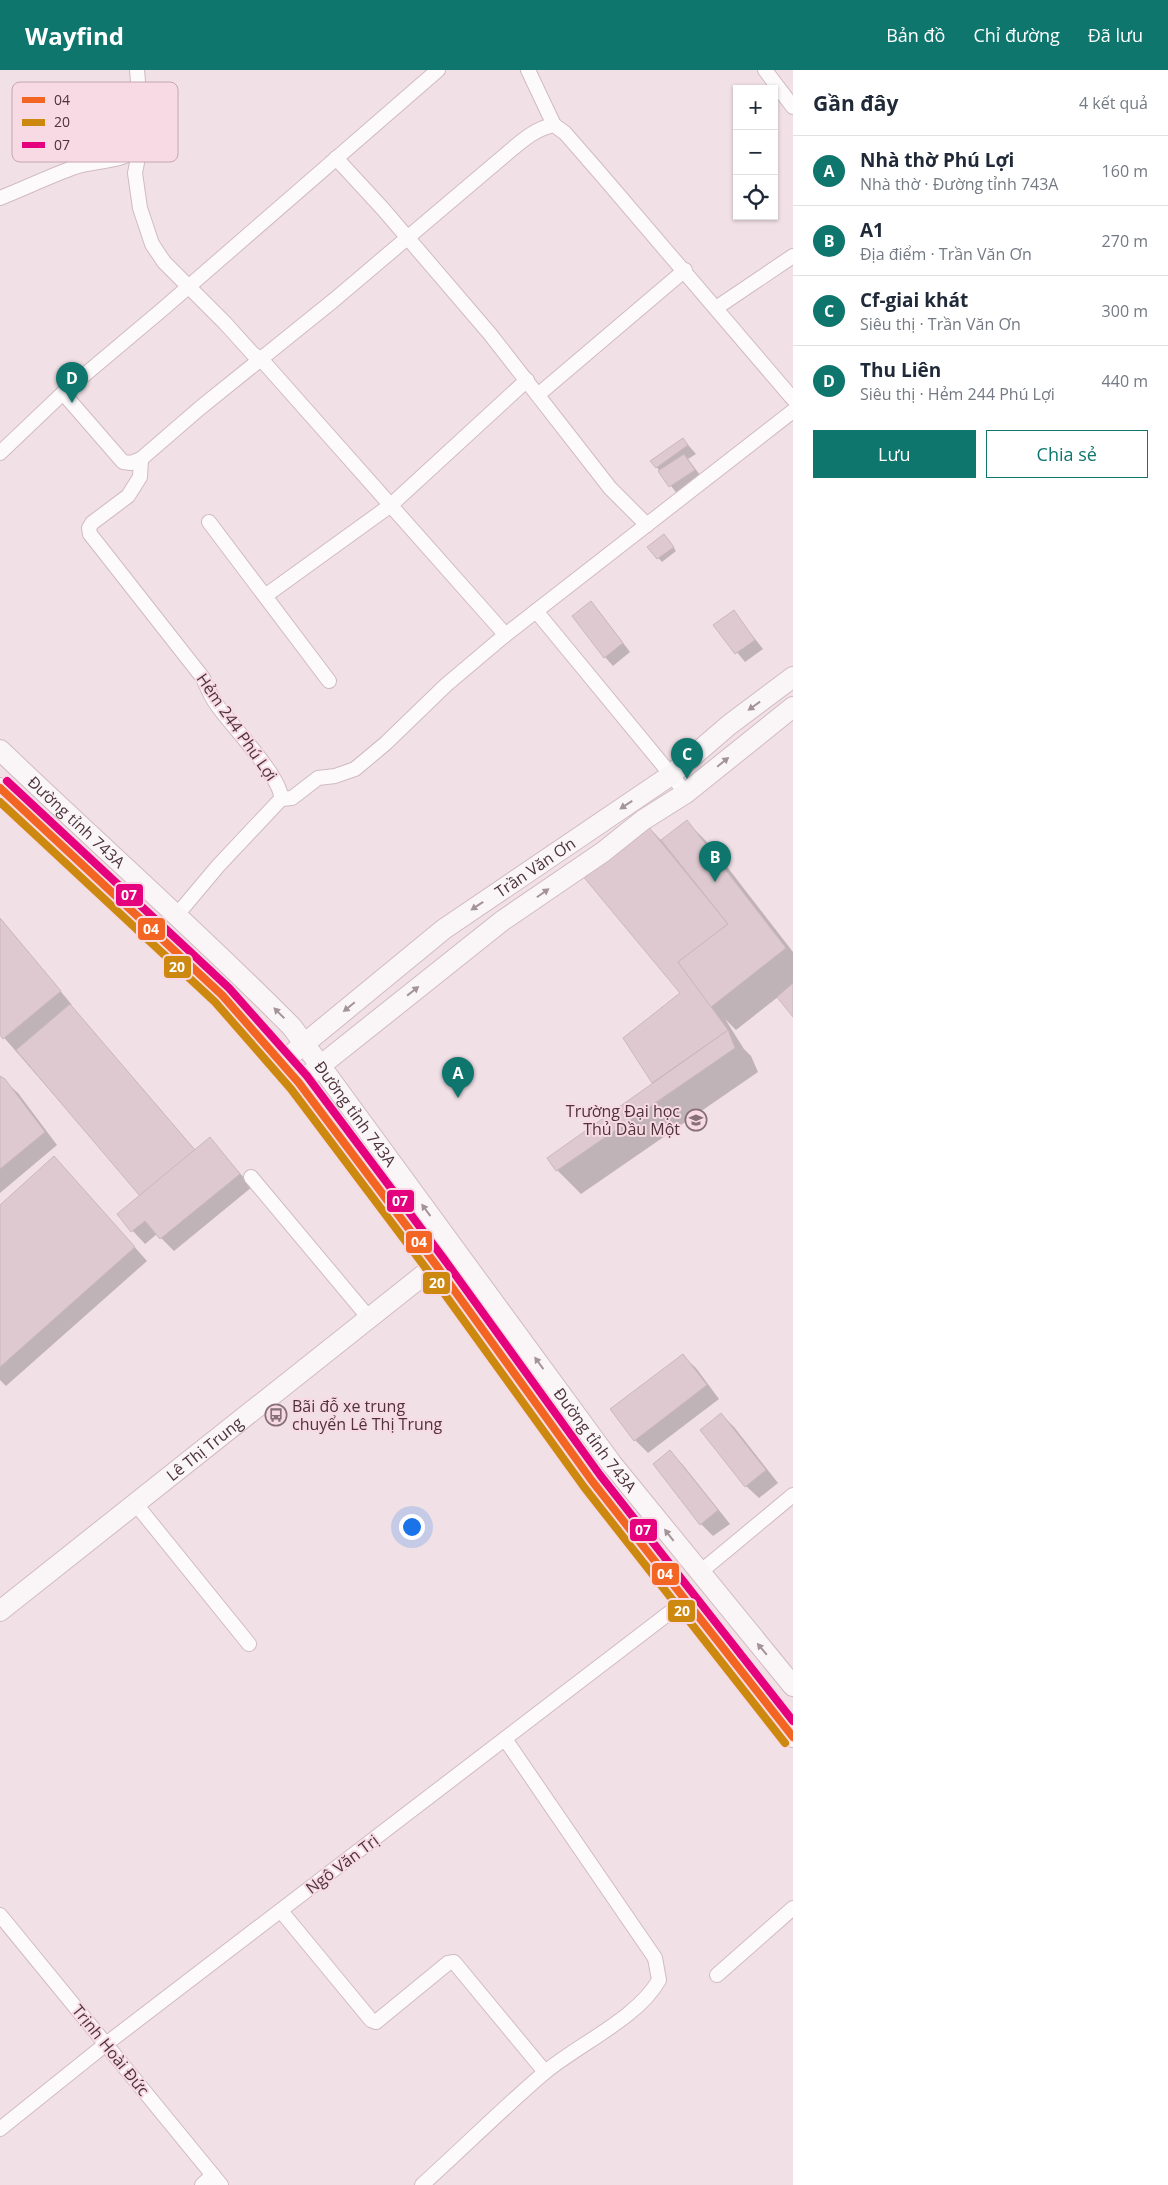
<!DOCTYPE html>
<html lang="vi">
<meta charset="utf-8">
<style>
:root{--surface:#fff;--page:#f2f2f3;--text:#1f2937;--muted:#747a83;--line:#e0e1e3;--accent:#0f766e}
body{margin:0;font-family:"Open Sans",sans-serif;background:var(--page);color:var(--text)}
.controls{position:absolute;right:15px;top:15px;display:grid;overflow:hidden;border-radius:0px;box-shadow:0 1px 4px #0004}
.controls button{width:45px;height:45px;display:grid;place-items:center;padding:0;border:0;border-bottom:1px solid var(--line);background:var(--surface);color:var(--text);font:25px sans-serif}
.you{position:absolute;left:411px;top:1456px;width:18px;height:18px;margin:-12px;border:4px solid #fff;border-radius:50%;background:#1a73e8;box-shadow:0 0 0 8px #1a73e833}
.badge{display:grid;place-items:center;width:32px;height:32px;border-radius:50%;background:var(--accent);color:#fff;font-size:16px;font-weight:700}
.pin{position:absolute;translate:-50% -41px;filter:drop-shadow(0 1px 2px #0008)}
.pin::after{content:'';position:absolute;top:26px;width:18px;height:15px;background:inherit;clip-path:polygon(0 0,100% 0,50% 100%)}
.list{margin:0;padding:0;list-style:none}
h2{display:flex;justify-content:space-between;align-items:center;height:65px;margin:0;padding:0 20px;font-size:21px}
h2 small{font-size:16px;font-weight:400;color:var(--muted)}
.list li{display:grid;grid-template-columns:32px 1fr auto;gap:15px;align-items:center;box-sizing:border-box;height:70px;padding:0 20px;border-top:1px solid var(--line)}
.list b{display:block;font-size:19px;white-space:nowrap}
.list p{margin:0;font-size:16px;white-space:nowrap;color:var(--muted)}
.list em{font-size:16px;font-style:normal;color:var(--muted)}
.actions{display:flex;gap:10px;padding:15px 20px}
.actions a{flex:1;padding:11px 0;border:1px solid var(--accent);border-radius:0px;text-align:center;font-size:18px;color:var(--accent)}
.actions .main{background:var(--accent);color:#fff}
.icon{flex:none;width:28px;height:28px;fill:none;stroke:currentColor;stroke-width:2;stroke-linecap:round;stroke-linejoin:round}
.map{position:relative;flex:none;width:793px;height:2115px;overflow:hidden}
header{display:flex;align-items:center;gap:30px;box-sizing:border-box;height:70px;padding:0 25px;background:var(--accent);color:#fff}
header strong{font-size:24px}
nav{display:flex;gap:28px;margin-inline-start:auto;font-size:18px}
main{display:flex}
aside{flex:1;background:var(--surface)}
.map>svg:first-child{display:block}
</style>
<header>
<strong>Wayfind</strong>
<nav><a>Bản đồ</a><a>Chỉ đường</a><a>Đã lưu</a></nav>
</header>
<main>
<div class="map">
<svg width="793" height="2115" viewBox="0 0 793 2115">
<rect width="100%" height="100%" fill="#f1e0e6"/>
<g fill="#0003">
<polygon points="683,369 696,384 688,389 703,409 678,425 652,391"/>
<polygon points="668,469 676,481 662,492 649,477"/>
<polygon points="599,541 630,582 613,596 605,587"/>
<polygon points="733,541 763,579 745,592 715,555"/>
<polygon points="643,752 662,771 687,752 711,776 793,882 793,945 778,927 736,960 725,949 744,979 751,986 758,1002 581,1124 557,1100 655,1013 653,1012 681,923"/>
<polygon points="0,848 72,935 71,936 196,1081 210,1069 252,1117 174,1181 157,1164 145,1174 118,1145 142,1126 0,963"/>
<polygon points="0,1007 18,1023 57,1075 0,1123"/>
<polygon points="67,1101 147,1191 6,1316 0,1310 0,1136"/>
<polygon points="683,1286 696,1298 719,1329 648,1383 635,1370 612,1340"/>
<polygon points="721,1344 734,1357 778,1413 759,1428 746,1416"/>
<polygon points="670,1382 683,1395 730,1454 713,1466 701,1454"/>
</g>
<g fill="#dec9d0" stroke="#cbb7be">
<polygon points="683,368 688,375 656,398 650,391"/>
<polygon points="684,384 695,400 669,417 658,401"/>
<polygon points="664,464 674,477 657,489 647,477"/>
<polygon points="591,531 623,573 604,588 572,546"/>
<polygon points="734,540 755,570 735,584 713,555"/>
<polygon points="643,750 728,854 678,892 728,960 652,1013 623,968 680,923 577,799"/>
<polygon points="687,750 786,878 711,937 678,892 728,854 661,770"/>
<polygon points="0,848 61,921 3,969 0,965"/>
<polygon points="793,913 793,947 777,927"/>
<polygon points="70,934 195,1080 140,1126 16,980"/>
<polygon points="728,960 735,978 556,1101 547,1088"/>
<polygon points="0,1006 5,1009 45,1062 0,1099"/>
<polygon points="210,1067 240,1104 160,1169 145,1151 131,1162 117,1144"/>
<polygon points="54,1086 135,1177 0,1297 0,1135"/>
<polygon points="683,1284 707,1315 634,1371 610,1339"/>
<polygon points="721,1343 766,1400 745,1417 700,1360"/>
<polygon points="670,1380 718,1440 700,1455 653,1394"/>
</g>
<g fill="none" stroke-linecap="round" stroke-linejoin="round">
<g stroke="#d1bbc2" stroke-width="16">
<g id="street">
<polyline points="528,0 554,55"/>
<polyline points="765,0 793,37"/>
<polyline points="140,77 135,103 140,138 152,174 164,192 225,253 253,284 261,289 503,562 504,566"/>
<polyline points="336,88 383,139 490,264 610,418 647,455"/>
<path d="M0,128C25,118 50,106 75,97C97,90 122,93 140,77L142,57L137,0"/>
<polyline points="716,238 793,186"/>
<path d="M63,323L123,392L131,393L141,389L200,338L334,230L511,80C524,69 537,58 554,55L565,63L599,102L793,329"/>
<polyline points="539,324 685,200"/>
<polyline points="0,383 63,323 164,238 438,0"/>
<path d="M141,389L140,407L128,426L92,453L89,458L90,464L203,608C207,617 211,627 217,635C230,654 283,709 281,729L218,796L176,846"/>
<polyline points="209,452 329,611"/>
<polyline points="265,526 391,435 527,310"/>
<polyline points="536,541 686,723"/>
<polyline points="281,729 292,728 318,708 335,706 355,699 386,673 446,615 504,566 793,341"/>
<polyline points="251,1107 369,1248"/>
<polyline points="135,1433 249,1574"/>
<polyline points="699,1503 793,1425"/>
<polyline points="281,1841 371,1950 376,1952 448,1893 454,1892 545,2002"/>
<polyline points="0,1845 221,2115"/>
<polyline points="717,1905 793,1838"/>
<polyline points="0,2059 106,1974 686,1530"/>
<polyline points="202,2115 213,2105"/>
<path d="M422,2115C463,2078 502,2039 544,2003C577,1975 638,1948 659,1910L655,1888L505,1669"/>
</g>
</g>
<g stroke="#d1bbc2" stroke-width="22">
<g id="secondary">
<path id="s1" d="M0,680C97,773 198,862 292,957L612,1394L793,1616"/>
<polyline points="0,718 222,925 299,1013 436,1195 592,1411 793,1667"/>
<path id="s2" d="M281,993L444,859L671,705L729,655L793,607"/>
<polyline points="310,1004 502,851 603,782 643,750 686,723 793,637"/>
<path id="s3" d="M0,1541L436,1195"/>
</g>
</g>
<use href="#street" stroke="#fdfafb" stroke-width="14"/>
<use href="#secondary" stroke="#faf6f8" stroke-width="20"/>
<g stroke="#f7dae3" stroke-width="11">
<polyline id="bus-1" points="0,718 222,925 299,1013 436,1195 592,1411 793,1667"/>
</g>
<g stroke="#f7dae3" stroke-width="11">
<polyline id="bus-2" points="0,732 215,932 291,1019 428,1201 584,1417 785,1673"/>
</g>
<g stroke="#f7dae3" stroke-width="11">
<polyline id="bus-3" points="7,711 229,918 307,1006 444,1189 600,1405 793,1651"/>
</g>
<use href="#bus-1" stroke="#f26522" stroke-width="8"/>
<use href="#bus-2" stroke="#cd890f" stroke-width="8"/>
<use href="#bus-3" stroke="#e5007d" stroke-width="8"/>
</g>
<defs><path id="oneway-solid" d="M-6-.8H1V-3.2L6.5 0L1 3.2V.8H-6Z" transform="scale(1.25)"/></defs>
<g fill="#a4949a">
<use href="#oneway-solid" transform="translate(754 636) rotate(144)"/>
<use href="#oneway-solid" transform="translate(723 692) rotate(-39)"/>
<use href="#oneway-solid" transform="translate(626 735) rotate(147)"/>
<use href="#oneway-solid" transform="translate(543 823) rotate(-35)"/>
<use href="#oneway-solid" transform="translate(477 836) rotate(146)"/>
<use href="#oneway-solid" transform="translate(413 921) rotate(-38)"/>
<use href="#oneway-solid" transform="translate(349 937) rotate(141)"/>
<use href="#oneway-solid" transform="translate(279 943) rotate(-135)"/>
<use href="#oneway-solid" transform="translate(426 1140) rotate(-126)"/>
<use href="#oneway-solid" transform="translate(539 1293) rotate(-126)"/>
<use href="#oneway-solid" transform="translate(669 1465) rotate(-128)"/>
<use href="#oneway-solid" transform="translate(762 1579) rotate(-130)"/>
</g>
<defs>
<g id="university-ring" transform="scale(1.125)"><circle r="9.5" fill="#f7dae3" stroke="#877077" stroke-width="1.5"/><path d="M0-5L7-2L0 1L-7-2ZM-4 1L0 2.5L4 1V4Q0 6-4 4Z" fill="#877077"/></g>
<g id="bus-ring" transform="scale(1.125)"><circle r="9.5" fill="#f7dae3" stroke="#877077" stroke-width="1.5"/><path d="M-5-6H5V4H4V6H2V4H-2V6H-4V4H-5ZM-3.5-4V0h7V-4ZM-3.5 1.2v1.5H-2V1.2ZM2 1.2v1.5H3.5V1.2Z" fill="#877077"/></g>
</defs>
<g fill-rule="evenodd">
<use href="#university-ring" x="696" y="1050"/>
<use href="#bus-ring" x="276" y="1345"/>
</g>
<g text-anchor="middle" stroke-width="4" stroke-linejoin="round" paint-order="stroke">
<g font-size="16" fill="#4e333b" stroke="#f7dae3">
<text transform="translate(237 657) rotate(55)" y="6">Hẻm 244 Phú Lợi</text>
<text dy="6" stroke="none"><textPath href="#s1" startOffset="105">Đường tỉnh 743A</textPath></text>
<text dy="6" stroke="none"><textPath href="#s2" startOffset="321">Trần Văn Ơn</textPath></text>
<text dy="6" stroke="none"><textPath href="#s1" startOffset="510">Đường tỉnh 743A</textPath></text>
<text dy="6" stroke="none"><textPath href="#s1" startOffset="915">Đường tỉnh 743A</textPath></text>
<text dy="6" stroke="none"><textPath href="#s3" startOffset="261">Lê Thị Trung</textPath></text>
<text transform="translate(342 1794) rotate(-37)" y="6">Ngô Văn Trị</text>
<text transform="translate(111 1980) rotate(51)" y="6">Trịnh Hoài Đức</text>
</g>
<g font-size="16" fill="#4e333b" stroke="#f7dae3" text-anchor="end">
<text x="680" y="1047">Trường Đại học<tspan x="680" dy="18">Thủ Dầu Một</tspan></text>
<text x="292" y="1342" text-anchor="start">Bãi đỗ xe trung<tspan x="292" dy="18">chuyển Lê Thị Trung</tspan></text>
</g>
</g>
<rect x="12" y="12" width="166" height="80" rx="8" fill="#f7dae3" stroke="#c4a8b1" stroke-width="1"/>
<rect x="22" y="27" width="23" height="6" fill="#f26522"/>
<rect x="22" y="49" width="23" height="7" fill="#cd890f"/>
<rect x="22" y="72" width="23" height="6" fill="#e5007d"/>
<g font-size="14" fill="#4e333b">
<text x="54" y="35">04</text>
<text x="54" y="57">20</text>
<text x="54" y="80">07</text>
</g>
<g stroke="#f7dae3" stroke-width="2">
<rect x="115" y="813" width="29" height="24" rx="5" fill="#e5007d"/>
<rect x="137" y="847" width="29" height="24" rx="5" fill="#f26522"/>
<rect x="163" y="885" width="29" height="24" rx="5" fill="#cd890f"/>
<rect x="386" y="1119" width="29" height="24" rx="5" fill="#e5007d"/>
<rect x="405" y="1160" width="28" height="24" rx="5" fill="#f26522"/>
<rect x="422" y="1201" width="29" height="24" rx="5" fill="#cd890f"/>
<rect x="629" y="1448" width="29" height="24" rx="5" fill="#e5007d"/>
<rect x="651" y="1492" width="29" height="24" rx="5" fill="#f26522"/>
<rect x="667" y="1529" width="29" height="24" rx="5" fill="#cd890f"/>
</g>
<g font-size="14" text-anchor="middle" font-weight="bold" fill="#fff">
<text x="129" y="830">07</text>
<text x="151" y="864">04</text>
<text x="177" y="902">20</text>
<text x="400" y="1136">07</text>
<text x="419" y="1177">04</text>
<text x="437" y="1218">20</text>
<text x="643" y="1465">07</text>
<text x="665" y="1509">04</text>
<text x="682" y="1546">20</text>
</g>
</svg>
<div class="controls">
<button>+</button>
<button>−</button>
<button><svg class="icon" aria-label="locate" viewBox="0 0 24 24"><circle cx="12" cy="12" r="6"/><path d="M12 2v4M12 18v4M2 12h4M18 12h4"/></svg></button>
</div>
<div class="you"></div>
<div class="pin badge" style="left:458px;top:1028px">A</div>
<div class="pin badge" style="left:715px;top:812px">B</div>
<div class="pin badge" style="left:687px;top:709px">C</div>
<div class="pin badge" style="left:72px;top:333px">D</div>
</div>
<aside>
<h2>Gần đây<small>4 kết quả</small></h2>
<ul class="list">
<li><span class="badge">A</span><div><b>Nhà thờ Phú Lợi</b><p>Nhà thờ · Đường tỉnh 743A</p></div><em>160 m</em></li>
<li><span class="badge">B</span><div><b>A1</b><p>Địa điểm · Trần Văn Ơn</p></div><em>270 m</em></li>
<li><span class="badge">C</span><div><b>Cf-giai khát</b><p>Siêu thị · Trần Văn Ơn</p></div><em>300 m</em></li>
<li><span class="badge">D</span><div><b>Thu Liên</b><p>Siêu thị · Hẻm 244 Phú Lợi</p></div><em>440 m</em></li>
</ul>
<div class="actions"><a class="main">Lưu</a><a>Chia sẻ</a></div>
</aside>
</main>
